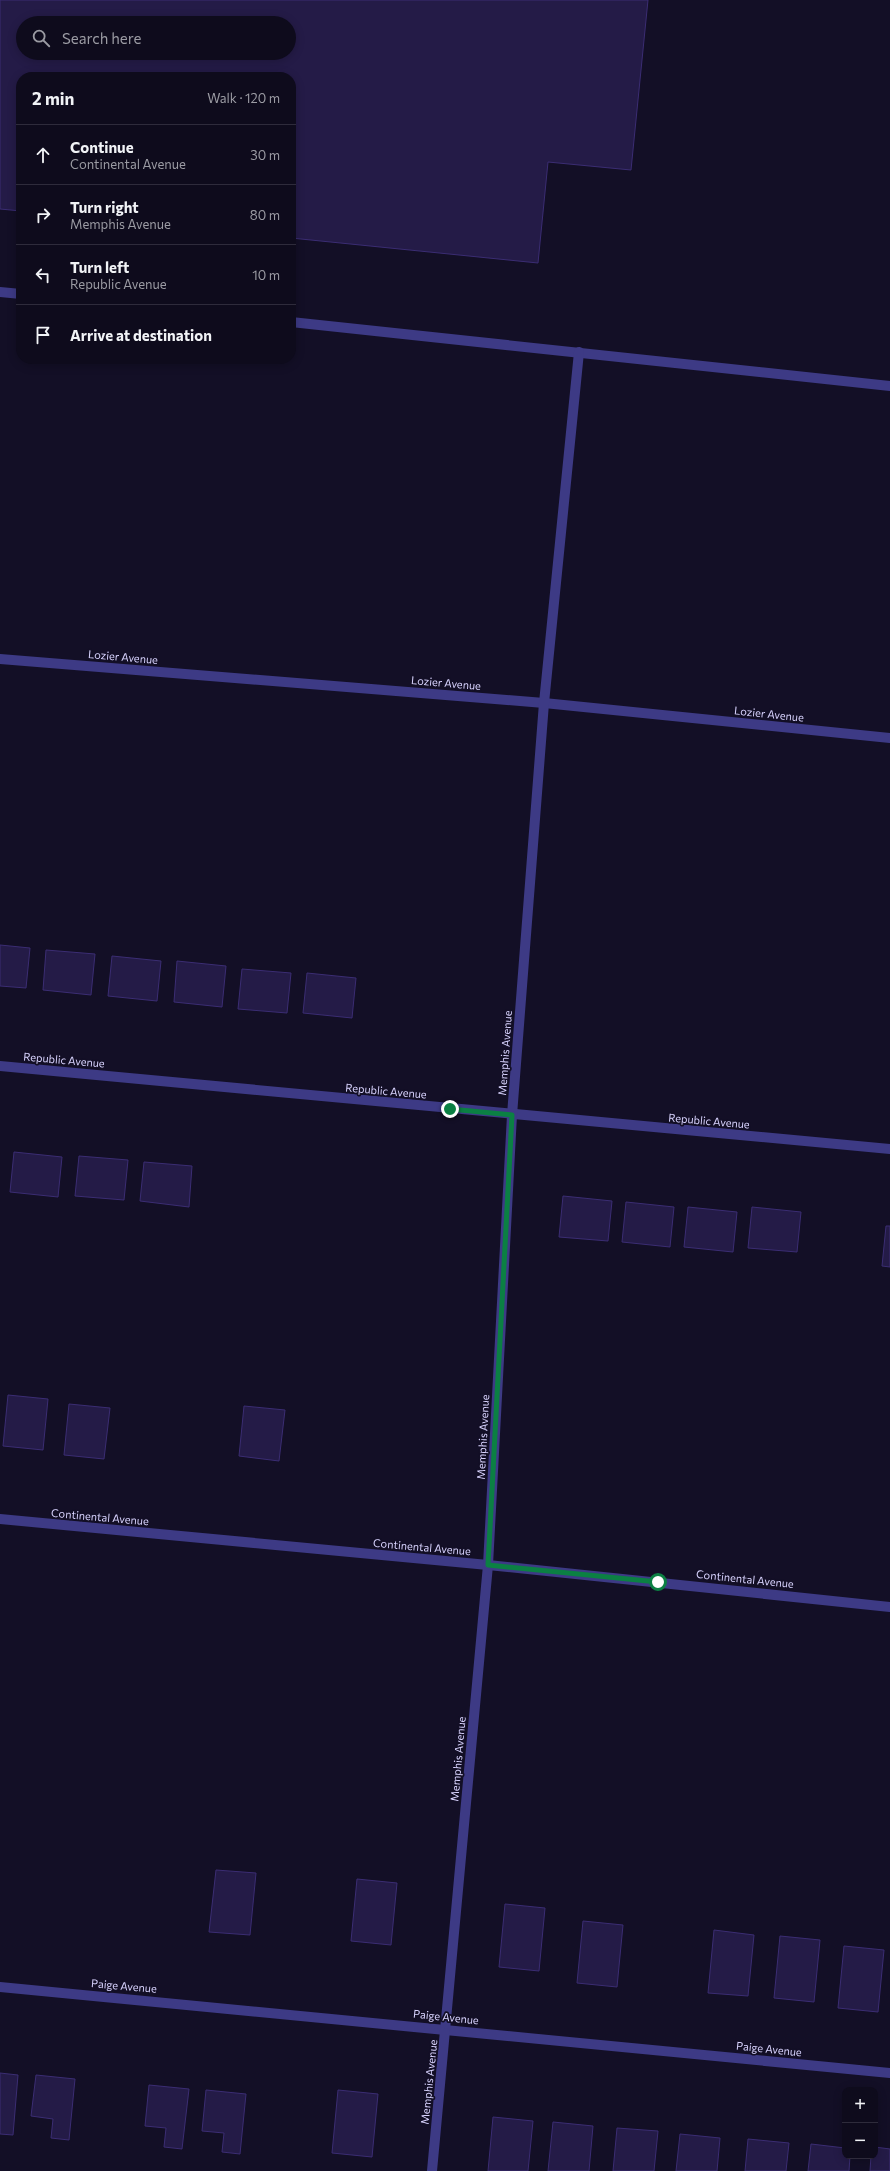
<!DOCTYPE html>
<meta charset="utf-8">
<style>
:root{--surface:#0e0b1c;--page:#1c1929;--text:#f1f3f6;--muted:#9b9ba3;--line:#2e2b3b}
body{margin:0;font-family:Commissioner,sans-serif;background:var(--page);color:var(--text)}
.controls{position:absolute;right:12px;bottom:12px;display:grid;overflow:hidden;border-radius:8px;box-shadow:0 2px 10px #0003}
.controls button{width:36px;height:36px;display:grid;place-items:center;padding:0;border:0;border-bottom:1px solid var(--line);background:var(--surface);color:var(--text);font:20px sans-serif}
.stop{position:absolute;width:12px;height:12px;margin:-9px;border:3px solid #0b8043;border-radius:50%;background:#fff}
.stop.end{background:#0b8043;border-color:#fff;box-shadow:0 1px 4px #0008}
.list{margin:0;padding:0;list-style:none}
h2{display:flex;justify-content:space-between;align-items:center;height:52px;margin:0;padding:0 16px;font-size:17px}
h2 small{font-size:13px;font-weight:400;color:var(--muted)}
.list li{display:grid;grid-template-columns:26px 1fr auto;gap:12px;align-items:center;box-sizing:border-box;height:60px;padding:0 16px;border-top:1px solid var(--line)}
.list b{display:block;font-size:15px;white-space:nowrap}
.list p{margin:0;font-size:13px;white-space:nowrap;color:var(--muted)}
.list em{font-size:13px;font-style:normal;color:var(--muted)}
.icon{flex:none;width:22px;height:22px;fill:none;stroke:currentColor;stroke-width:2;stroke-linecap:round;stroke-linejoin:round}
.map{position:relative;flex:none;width:890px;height:2171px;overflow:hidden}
.search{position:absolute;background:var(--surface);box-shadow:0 2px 10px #0003;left:16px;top:16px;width:280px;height:44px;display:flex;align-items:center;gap:10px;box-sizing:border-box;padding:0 14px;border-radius:22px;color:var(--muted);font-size:15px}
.panel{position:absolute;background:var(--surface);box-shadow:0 2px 10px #0003;left:16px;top:72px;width:280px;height:292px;border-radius:16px}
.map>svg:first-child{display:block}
</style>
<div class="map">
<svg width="890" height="2171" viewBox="0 0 890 2171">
<rect width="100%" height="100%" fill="#130f26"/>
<g fill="#241b47" stroke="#3b2d73" fill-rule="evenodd">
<path d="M0,0H648L631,170L548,162L538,263L291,238V77H21V211L0,209ZM23,23H289V53H23Z"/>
<polygon points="0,945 30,948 26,988 0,986"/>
<polygon points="46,950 95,954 91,995 43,990"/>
<polygon points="112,956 161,961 157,1001 108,996"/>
<polygon points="177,961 226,966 222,1007 174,1002"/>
<polygon points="242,969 291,973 287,1013 238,1009"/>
<polygon points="307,973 356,978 352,1018 303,1013"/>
<polygon points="14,1152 62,1157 58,1197 10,1192"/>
<polygon points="79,1156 128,1160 124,1200 75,1196"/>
<polygon points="144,1162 192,1166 189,1207 140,1201"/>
<polygon points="563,1196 612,1201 608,1241 559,1237"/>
<polygon points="626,1202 674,1207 670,1247 622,1242"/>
<polygon points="688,1207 737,1212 733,1252 684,1247"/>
<polygon points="752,1207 801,1212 797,1252 748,1248"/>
<polygon points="886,1226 890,1226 890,1267 882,1266"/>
<polygon points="8,1395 48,1399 43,1450 3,1446"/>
<polygon points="69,1404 110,1408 104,1459 64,1455"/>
<polygon points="244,1406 285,1410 279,1461 239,1456"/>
<polygon points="216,1870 256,1873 250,1935 209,1932"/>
<polygon points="357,1879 397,1883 391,1945 351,1941"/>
<polygon points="505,1904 545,1908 539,1971 499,1967"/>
<polygon points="583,1921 623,1925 617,1987 577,1983"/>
<polygon points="714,1930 754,1935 748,1996 708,1993"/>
<polygon points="780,1936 820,1940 814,2002 774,1998"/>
<polygon points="844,1946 884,1950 878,2012 838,2008"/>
<polygon points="0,2073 18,2075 13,2135 0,2134"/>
<polygon points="36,2075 75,2079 69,2140 51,2138 53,2119 31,2116"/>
<polygon points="149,2085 189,2089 182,2149 164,2147 166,2128 145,2126"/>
<polygon points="206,2090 246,2094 240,2154 222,2152 224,2133 202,2131"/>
<polygon points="338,2090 378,2094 372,2157 332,2153"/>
<polygon points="493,2117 533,2121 528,2171 488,2171"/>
<polygon points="553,2122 593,2126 589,2171 548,2171"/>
<polygon points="617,2128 658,2131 654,2171 613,2171"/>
<polygon points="680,2134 720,2138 717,2171 676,2171"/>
<polygon points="748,2139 789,2143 786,2171 745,2171"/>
<polygon points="811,2144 845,2148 845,2156 850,2156 849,2171 808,2171"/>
<polygon points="875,2147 890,2149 890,2171 870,2171 871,2156 875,2156"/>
</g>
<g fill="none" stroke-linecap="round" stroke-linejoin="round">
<g stroke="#3d3a85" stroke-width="10">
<polyline points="0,292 21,294"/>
<polyline points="291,322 890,386"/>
<polyline points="0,659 544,703 890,738"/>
<polyline points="0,1066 890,1149"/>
<polyline points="0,1519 488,1565 890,1607"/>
<polyline points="0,1987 890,2073"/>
<polyline points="432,2171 488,1565 512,1115 544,703 579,352"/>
</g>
</g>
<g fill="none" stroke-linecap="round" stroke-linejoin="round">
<polyline stroke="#0b8043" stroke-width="5" points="450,1109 512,1115 488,1565 658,1582"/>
</g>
<g text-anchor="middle" stroke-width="3.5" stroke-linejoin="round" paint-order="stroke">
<g font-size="11" fill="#d9d4ff" stroke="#130f26">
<text transform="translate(123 657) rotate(5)" y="4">Lozier Avenue</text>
<text transform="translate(446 683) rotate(5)" y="4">Lozier Avenue</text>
<text transform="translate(769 714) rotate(6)" y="4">Lozier Avenue</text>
<text transform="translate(505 1053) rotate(-86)" y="4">Memphis Avenue</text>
<text transform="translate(64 1060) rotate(5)" y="4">Republic Avenue</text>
<text transform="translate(386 1091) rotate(5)" y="4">Republic Avenue</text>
<text transform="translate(709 1121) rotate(5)" y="4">Republic Avenue</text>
<text transform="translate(483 1437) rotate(-87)" y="4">Memphis Avenue</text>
<text transform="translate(100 1517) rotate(5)" y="4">Continental Avenue</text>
<text transform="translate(422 1547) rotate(5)" y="4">Continental Avenue</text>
<text transform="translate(745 1579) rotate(6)" y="4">Continental Avenue</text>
<text transform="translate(458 1759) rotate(-85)" y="4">Memphis Avenue</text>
<text transform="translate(124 1986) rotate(5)" y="4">Paige Avenue</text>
<text transform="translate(446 2017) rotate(6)" y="4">Paige Avenue</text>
<text transform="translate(769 2049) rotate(6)" y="4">Paige Avenue</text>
<text transform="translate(429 2082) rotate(-84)" y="4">Memphis Avenue</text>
</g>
</g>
</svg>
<div class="controls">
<button>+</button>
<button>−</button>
</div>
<div class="stop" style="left:658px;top:1582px"></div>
<div class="stop end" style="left:450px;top:1109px"></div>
<div class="search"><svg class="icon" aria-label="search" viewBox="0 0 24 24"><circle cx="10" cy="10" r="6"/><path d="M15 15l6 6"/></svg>Search here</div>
<section class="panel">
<h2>2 min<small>Walk · 120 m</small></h2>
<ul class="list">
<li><svg class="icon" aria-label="ahead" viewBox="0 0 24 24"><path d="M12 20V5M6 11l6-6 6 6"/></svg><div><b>Continue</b><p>Continental Avenue</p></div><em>30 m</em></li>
<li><svg class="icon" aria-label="right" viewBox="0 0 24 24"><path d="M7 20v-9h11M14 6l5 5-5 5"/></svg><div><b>Turn right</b><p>Memphis Avenue</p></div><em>80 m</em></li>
<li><svg class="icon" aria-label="left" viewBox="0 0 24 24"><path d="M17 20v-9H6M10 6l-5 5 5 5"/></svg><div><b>Turn left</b><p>Republic Avenue</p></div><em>10 m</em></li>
<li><svg class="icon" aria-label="arrive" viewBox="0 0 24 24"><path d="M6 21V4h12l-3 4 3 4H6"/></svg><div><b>Arrive at destination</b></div></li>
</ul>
</section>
</div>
